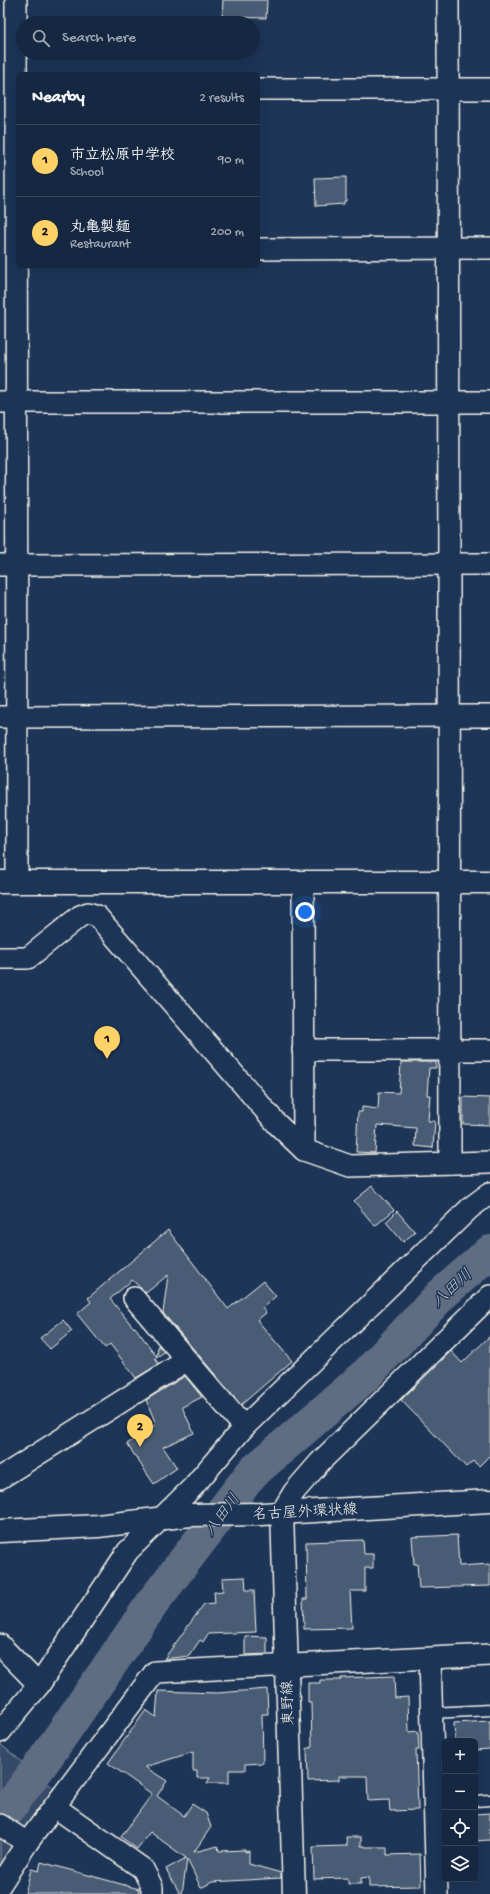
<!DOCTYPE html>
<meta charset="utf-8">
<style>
:root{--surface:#162841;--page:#23344c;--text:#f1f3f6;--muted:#9ea6b1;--line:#35445a;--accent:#ffd166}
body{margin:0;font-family:"Gochi Hand","Klee One",sans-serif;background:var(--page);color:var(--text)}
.controls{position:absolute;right:12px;bottom:12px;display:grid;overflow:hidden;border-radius:6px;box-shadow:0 4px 16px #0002}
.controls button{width:36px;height:36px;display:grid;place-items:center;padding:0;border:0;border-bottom:1px solid var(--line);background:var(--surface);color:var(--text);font:20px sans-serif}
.you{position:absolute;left:305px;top:912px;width:14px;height:14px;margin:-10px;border:3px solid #fff;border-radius:50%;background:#1a73e8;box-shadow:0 0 0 6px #1a73e833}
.badge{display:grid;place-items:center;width:26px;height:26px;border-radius:50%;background:var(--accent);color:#111;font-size:13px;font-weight:700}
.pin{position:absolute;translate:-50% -33px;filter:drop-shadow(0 1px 2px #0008)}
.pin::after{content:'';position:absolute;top:21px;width:14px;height:12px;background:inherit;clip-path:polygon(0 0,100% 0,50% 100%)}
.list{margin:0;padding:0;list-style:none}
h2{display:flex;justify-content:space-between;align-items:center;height:52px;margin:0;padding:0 16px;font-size:17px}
h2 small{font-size:13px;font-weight:400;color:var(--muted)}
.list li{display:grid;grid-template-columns:26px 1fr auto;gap:12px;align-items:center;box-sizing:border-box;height:72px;padding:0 16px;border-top:1px solid var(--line)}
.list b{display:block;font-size:15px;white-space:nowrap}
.list p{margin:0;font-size:13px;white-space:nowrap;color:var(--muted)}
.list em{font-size:13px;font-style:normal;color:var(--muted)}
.icon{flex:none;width:22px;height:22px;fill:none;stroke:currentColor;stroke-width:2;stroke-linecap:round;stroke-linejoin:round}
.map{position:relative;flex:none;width:490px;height:1894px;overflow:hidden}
.search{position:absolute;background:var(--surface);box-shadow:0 4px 16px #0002;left:16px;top:16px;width:244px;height:44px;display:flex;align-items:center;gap:10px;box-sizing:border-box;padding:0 14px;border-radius:22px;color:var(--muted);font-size:15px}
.panel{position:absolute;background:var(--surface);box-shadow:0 4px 16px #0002;left:16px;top:72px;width:244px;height:196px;border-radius:6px}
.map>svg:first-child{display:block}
</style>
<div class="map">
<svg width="490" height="1894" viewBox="0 0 490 1894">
<rect width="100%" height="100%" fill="#1d3557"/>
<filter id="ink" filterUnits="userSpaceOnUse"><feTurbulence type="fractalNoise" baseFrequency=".025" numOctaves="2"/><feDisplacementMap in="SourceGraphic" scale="8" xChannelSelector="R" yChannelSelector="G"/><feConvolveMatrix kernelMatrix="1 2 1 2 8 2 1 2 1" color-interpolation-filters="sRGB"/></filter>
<g filter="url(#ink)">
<polygon fill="#354a67" stroke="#949ea8" points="0,1744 56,1790 0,1869"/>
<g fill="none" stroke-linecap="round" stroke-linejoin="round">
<polyline stroke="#5e6d82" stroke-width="34" points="0,1820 47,1756 156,1598 252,1473 364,1377 441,1295 490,1252"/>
</g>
<g fill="#485b74" stroke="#f4f1e8">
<polygon points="223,0 267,0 266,18 222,17"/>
<polygon points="346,177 346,201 344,201 344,204 316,206 315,178"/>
<polygon points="401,1062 436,1062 436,1068 429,1068 427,1095 430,1095 428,1121 435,1121 433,1148 415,1146 416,1128 377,1125 375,1153 356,1152 358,1112 362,1112 362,1107 378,1109 379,1092 399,1093"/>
<polygon points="463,1097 490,1098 490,1125 463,1124"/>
<polygon points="372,1186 394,1210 375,1226 354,1201"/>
<polygon points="397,1211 415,1232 403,1242 386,1222"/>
<polygon points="168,1230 228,1309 263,1281 276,1296 262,1308 266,1313 257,1320 292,1361 241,1405 163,1313 168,1275 146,1293 132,1280 110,1299 134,1328 135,1327 157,1357 158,1345 164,1352 155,1359 159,1364 136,1378 110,1344 105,1348 77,1314 91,1302 88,1298"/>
<polygon points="63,1320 72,1331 50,1349 40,1338"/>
<polygon points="490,1336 490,1455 479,1466 473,1461 466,1467 401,1400 451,1351 462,1363"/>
<polygon points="185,1376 202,1397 182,1407 194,1433 163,1447 177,1468 154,1484 127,1444 156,1424 146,1400"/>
<polygon points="457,1535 459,1566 490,1564 490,1586 419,1588 417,1564 414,1564 412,1537"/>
<polygon points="363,1540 364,1554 373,1554 373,1568 365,1568 365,1591 350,1591 352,1628 304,1629 303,1599 307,1599 306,1542"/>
<polygon points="245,1577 246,1590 254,1590 256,1632 208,1634 203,1642 200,1640 189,1656 164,1659 204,1604 215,1603 214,1592 223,1591 222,1578"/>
<polygon points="245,1636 267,1637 267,1654 245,1655"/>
<polygon points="394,1676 395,1698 408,1697 409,1732 418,1731 419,1750 416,1750 418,1810 390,1811 389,1800 368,1801 367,1776 339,1776 339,1780 308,1781 307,1748 312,1748 311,1703 308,1703 308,1683 320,1683 320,1680 341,1680 341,1678"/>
<polygon points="267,1689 268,1714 262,1714 263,1763 245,1764 245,1770 229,1770 229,1783 207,1783 210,1778 197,1778 197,1771 193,1771 193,1752 145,1767 167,1781 157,1796 184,1816 192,1804 206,1813 211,1827 194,1852 218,1846 219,1851 245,1850 245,1852 249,1851 249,1864 281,1873 281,1878 212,1882 201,1888 187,1859 182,1894 180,1894 166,1869 186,1858 150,1832 137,1849 121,1837 152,1794 108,1763 146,1710 156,1717 158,1691 218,1693"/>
<polygon points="490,1721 490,1749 475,1750 475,1741 455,1741 454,1723"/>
<polygon points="490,1813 490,1840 475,1841 475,1814"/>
<polygon points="346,1837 361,1837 361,1846 365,1846 365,1847 387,1847 387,1855 420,1854 421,1886 369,1887 369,1877 361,1878 361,1884 348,1884 348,1878 314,1879 313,1847 347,1846"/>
<polygon points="41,1862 139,1889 138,1894 25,1894 31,1869 39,1871"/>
</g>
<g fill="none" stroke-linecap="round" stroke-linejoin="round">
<g stroke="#f4f1e8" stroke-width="13">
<g id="service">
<polyline points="432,1713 490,1710"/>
<polyline points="475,1801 490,1800"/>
</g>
</g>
<g stroke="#f4f1e8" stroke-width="24">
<g id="minor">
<polyline points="16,0 17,882"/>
<polyline points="448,0 450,1163"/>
<polyline points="258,89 490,89"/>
<polyline points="258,249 490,248"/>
<polyline points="0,402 490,402"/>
<polyline points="0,565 490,564"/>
<polyline points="0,717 490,716"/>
<polyline points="303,882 304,1150"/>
<polyline points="0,958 28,958 80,916 88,913 97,916 277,1124 304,1150 350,1166 490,1162"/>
<polyline points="303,1050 490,1050"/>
<polyline points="134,1298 244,1427"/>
<polyline points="0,1478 187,1360"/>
<polyline points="282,1512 294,1492 320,1462 490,1296"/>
<polyline points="0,1645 39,1685"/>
<polyline points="430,1659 437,1894"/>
<polyline points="0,1732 39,1685 128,1551 192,1488 244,1427 470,1208 490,1193"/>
<polyline points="55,1807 143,1869 152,1887 152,1894"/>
<polyline points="0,1825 27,1843"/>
<polyline points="0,1885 27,1843 155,1672 490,1655"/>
</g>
</g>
<g stroke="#f4f1e8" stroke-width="25">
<g id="tertiary">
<polyline points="0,882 490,882"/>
<polyline points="282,1512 294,1894"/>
</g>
</g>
<g stroke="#f4f1e8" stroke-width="25">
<polyline id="secondary" points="0,1531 98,1526 190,1515 262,1514 490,1501"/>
</g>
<use href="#service" stroke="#1d3557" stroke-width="10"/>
<use href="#minor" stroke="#1d3557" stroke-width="21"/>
<use href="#tertiary" stroke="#1d3557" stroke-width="22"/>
<use href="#secondary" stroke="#1d3557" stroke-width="22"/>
</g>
</g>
<g text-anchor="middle" stroke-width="3" stroke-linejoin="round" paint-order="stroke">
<g font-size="15" fill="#f4f1e8" stroke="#1d3557">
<text transform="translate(305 1511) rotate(-3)" y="5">名古屋外環状線</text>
<text transform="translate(287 1703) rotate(-92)" y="5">東野線</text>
</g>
<g font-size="16" font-style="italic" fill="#c0c3c4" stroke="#1d3557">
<text transform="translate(451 1287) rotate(-43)" y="6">八田川</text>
<text transform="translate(221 1514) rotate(-53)" y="6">八田川</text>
</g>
</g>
</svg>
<div class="controls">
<button>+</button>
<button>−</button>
<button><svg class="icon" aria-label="locate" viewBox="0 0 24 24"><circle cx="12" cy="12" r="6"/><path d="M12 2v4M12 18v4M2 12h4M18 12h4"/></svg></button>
<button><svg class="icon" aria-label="layers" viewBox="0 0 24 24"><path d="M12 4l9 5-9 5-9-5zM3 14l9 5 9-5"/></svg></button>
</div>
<div class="you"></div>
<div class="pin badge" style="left:107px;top:1059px">1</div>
<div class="pin badge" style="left:140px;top:1447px">2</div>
<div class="search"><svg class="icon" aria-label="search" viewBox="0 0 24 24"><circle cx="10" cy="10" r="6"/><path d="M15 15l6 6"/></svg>Search here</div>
<section class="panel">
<h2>Nearby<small>2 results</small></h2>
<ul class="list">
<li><span class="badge">1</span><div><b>市立松原中学校</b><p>School</p></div><em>90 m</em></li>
<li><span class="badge">2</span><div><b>丸亀製麺</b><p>Restaurant</p></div><em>200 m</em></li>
</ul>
</section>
</div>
